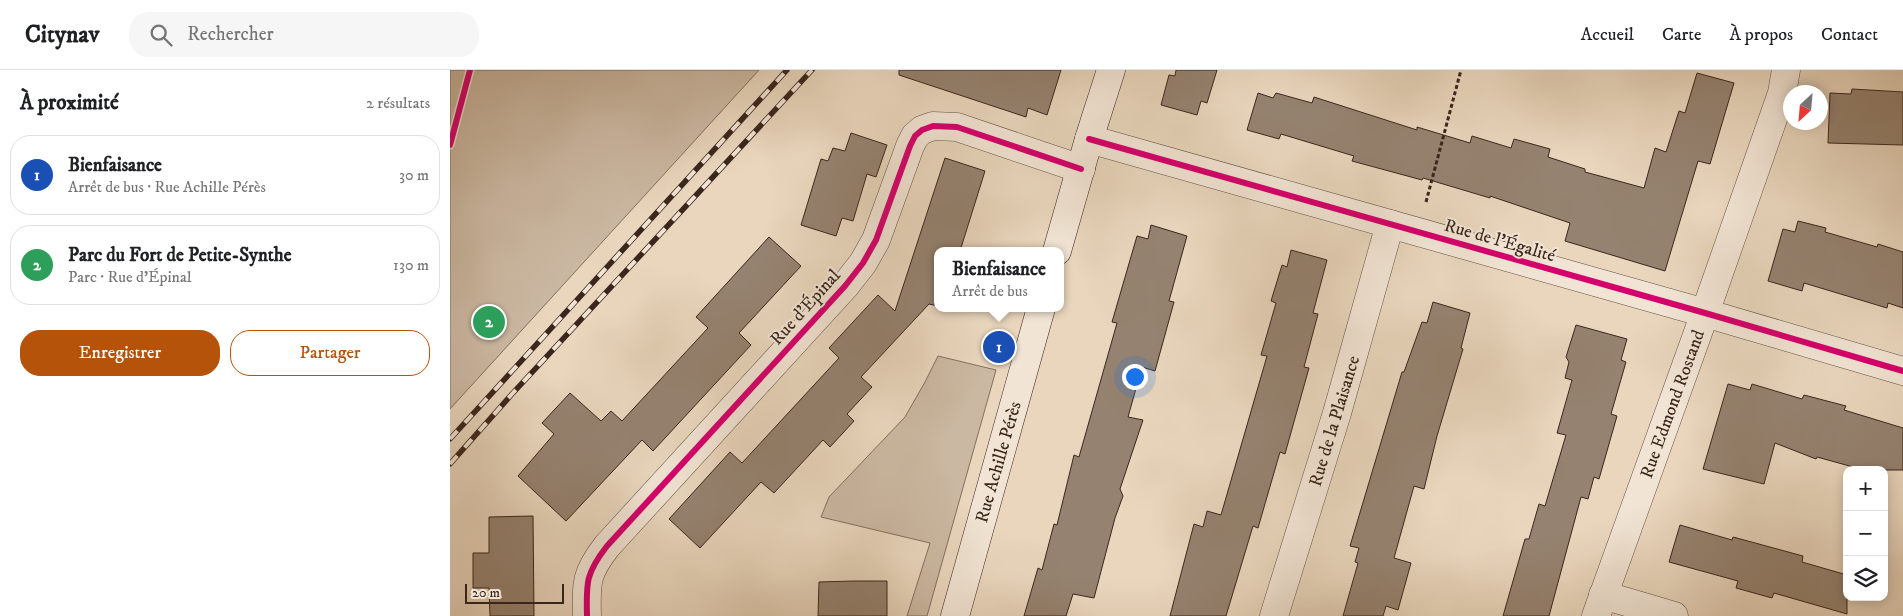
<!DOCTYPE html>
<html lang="fr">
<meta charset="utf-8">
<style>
:root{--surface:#fff;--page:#f6f6f6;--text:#202124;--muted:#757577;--line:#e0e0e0;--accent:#b45309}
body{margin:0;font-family:"IM FELL DW Pica",serif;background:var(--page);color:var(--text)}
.controls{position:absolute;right:15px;bottom:15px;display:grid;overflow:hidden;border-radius:10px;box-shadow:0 2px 12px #0003}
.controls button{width:45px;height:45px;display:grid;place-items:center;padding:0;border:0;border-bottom:1px solid var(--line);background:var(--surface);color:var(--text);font:25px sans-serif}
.compass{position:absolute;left:1333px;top:15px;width:45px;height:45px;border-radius:50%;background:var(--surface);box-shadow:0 2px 12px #0003;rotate:206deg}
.scale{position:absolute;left:15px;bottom:12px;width:99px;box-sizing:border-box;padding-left:5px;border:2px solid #3b261d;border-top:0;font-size:14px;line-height:18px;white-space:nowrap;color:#3b261d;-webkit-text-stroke:4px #f1e4d4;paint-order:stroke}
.you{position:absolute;left:684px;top:306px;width:18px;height:18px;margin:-12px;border:4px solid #fff;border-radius:50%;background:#1a73e8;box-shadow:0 0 0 8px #1a73e833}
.badge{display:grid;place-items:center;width:32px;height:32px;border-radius:50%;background:var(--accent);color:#fff;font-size:16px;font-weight:700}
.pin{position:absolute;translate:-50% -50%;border:2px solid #fff;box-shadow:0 1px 5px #0006}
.popup{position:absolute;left:484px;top:177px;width:130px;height:65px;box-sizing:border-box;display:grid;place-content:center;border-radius:10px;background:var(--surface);filter:drop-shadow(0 1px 4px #0005);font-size:16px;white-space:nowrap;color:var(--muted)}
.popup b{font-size:19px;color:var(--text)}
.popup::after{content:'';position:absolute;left:50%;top:100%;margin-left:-10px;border:10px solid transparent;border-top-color:var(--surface)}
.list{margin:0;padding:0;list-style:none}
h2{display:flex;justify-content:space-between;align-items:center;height:65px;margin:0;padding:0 20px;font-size:21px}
h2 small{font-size:16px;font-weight:400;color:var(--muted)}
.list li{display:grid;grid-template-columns:32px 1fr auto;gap:15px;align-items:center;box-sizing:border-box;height:80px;margin:0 10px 10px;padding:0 10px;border:1px solid var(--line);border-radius:20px}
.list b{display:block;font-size:19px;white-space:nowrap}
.list p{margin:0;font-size:16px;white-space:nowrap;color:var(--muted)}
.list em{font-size:16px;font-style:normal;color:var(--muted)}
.actions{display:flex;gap:10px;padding:15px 20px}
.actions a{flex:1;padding:11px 0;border:1px solid var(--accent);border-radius:20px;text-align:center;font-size:18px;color:var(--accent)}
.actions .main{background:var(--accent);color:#fff}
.icon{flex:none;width:28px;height:28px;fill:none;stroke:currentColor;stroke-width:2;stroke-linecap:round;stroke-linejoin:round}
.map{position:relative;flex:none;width:1453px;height:546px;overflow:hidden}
header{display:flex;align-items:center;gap:30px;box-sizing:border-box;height:70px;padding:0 25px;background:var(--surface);border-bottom:1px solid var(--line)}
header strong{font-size:24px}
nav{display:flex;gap:28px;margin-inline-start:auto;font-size:18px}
.search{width:350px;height:45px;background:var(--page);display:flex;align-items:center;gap:12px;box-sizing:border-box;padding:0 18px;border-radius:20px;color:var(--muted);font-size:19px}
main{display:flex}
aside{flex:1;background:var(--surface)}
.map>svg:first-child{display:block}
</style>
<header>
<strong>Citynav</strong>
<div class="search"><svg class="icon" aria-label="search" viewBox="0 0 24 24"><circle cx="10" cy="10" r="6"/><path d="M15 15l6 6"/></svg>Rechercher</div>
<nav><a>Accueil</a><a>Carte</a><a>À propos</a><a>Contact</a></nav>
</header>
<main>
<aside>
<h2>À proximité<small>2 résultats</small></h2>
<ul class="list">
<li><span class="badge" style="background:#1a4fb4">1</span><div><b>Bienfaisance</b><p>Arrêt de bus · Rue Achille Pérès</p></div><em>30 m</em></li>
<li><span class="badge" style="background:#2e9e5b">2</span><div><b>Parc du Fort de Petite-Synthe</b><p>Parc · Rue d'Épinal</p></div><em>130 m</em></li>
</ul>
<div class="actions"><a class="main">Enregistrer</a><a>Partager</a></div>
</aside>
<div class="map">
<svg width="1453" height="546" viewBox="0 0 1453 546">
<rect width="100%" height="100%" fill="#e9d6bd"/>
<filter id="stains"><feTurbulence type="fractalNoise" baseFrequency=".004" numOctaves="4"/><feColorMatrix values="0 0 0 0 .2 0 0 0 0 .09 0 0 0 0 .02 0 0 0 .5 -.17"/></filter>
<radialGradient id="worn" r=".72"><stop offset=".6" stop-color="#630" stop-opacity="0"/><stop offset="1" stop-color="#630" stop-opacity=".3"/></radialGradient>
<g fill="#cbb8a2" stroke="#836f60">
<polygon points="0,0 309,0 0,339"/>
<polygon points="488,286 546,300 477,546 457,546 480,473 371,447 379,427 455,347 475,312"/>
</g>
<g fill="#958270" stroke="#3b261d">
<polygon points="449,0 611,0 597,45 578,38 576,47 449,5"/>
<polygon points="726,0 767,0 757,33 751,31 747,45 711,35 719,5 725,6"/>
<polygon points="1247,3 1284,13 1260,94 1248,91 1215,201 1115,171 1120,153 1040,126 1040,128 973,108 972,110 902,91 904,86 831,64 829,69 797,60 808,23 823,28 826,23 862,33 864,27 967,60 967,57 1020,73 1022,66 1061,78 1064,69 1100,79 1098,87 1135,99 1135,102 1194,118 1205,78 1216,82 1229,41 1235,43"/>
<polygon points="1402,19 1453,22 1453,75 1378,73 1380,23 1401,24"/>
<polygon points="401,63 437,75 426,107 417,104 403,151 392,148 386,166 351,155 371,89 378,91 383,78 395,81"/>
<polygon points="495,88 535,101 510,181 488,181 488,236 479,234 411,307 422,317 397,344 404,351 380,377 373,370 324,423 311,412 250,478 219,449 280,382 292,393 389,288 379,278 428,225 445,241"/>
<polygon points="1348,151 1376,158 1375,162 1427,177 1428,174 1453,182 1453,238 1438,233 1437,238 1354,213 1352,221 1318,211 1333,159 1345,162"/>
<polygon points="701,155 737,166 719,231 724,232 705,301 692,297 678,347 693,350 670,419 673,426 665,448 644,528 623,524 616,546 574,546 588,498 592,500 604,454 607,455 624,385 629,387 667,253 662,252 687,166 698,169"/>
<polygon points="319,167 351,196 289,263 301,275 203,381 192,370 116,451 68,406 104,364 92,353 120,323 151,351 161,341 172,351 258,258 246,247"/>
<polygon points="841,180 877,190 863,243 868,244 854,297 859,298 835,384 830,382 808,458 803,456 776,546 720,546 744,454 753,457 757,441 771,445 817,286 811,285 826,233 821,231 832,195 837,197"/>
<polygon points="983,232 1020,243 1011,278 1013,279 987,366 974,419 964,416 944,488 961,493 948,540 936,536 933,546 893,546 908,493 905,492 909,478 900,476 952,302 954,302 972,252 977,253"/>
<polygon points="1126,255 1177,269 1171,290 1176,292 1161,344 1167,346 1149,409 1144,407 1138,429 1131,427 1099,546 1053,546 1075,469 1079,469 1089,434 1095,436 1116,365 1107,363 1122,310 1115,308 1119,292 1116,287"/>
<polygon points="1278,314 1300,320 1302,314 1352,329 1354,325 1396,336 1394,340 1453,358 1453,400 1414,400 1367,387 1366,389 1325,373 1314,414 1253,399"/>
<polygon points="83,446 84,546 40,546 39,518 23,518 23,483 39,483 39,447"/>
<polygon points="1230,455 1282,470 1283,467 1353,486 1352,492 1397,505 1397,544 1324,523 1322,528 1286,518 1288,511 1219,492"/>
<polygon points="403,511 437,511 437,546 368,546 369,512"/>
</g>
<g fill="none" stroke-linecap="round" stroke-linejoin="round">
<g stroke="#665245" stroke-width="29">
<g id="street">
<polyline points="639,69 1255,243 1453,301"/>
<polyline points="1153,525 1224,546"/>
<path d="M137,546C136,512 136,503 157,476L395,216L413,193L426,170L460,76L465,66L472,60L483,56L507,57L631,99"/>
<polyline points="824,546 887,343 940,154"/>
<polyline points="1146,546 1255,243 1332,23 1336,0"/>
</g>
</g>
<g stroke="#3b261d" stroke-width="29">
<g id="secondary">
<polyline points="607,181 639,69 661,0"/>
<polyline points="505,546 591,238"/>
</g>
</g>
<polyline stroke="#3b261d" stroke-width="3" stroke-dasharray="4 2.5" stroke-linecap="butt" points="976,132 1011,0"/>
<use href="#street" stroke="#f1e4d4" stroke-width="28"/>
<use href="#secondary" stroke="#f1e4d4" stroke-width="28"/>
<g stroke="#3b261d" stroke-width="5.5">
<g id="rail">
<polyline points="0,369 337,0"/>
<polyline points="0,394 62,324 362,0"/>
</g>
</g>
<use href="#rail" stroke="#f1e4d4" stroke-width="4" stroke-dasharray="11" stroke-linecap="butt"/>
<g stroke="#f1e4d4" stroke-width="9">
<g id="cycleway">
<polyline points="639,69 1255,243 1453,301"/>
<polyline points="0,75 20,0"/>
<path d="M137,546C136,512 136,503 157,476L395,216L413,193L426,170L460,76L465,66L472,60L483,56L507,57L631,99"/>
</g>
</g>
<use href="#cycleway" stroke="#d6006c" stroke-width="6"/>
</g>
<g text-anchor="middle" stroke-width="4" stroke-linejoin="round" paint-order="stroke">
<g font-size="18" fill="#3b261d" stroke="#f1e4d4">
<text transform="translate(1050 170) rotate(16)" y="6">Rue de l'Égalité</text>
<text transform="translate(355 237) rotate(-48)" y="6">Rue d'Épinal</text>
<text transform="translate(1222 334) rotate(-70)" y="6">Rue Edmond Rostand</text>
<text transform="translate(884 351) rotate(-73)" y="6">Rue de la Plaisance</text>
<text transform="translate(548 392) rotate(-74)" y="6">Rue Achille Pérès</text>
</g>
</g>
<rect width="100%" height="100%" filter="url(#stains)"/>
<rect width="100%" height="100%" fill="url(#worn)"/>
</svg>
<div class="controls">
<button>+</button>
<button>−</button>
<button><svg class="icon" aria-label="layers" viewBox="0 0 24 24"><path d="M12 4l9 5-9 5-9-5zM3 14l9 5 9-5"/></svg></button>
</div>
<svg class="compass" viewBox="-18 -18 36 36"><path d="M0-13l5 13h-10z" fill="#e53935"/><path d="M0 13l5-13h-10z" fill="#757577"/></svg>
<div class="scale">20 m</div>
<div class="you"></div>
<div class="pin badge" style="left:549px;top:277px;background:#1a4fb4">1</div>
<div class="popup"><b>Bienfaisance</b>Arrêt de bus</div>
<div class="pin badge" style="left:39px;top:252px;background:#2e9e5b">2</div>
</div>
</main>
